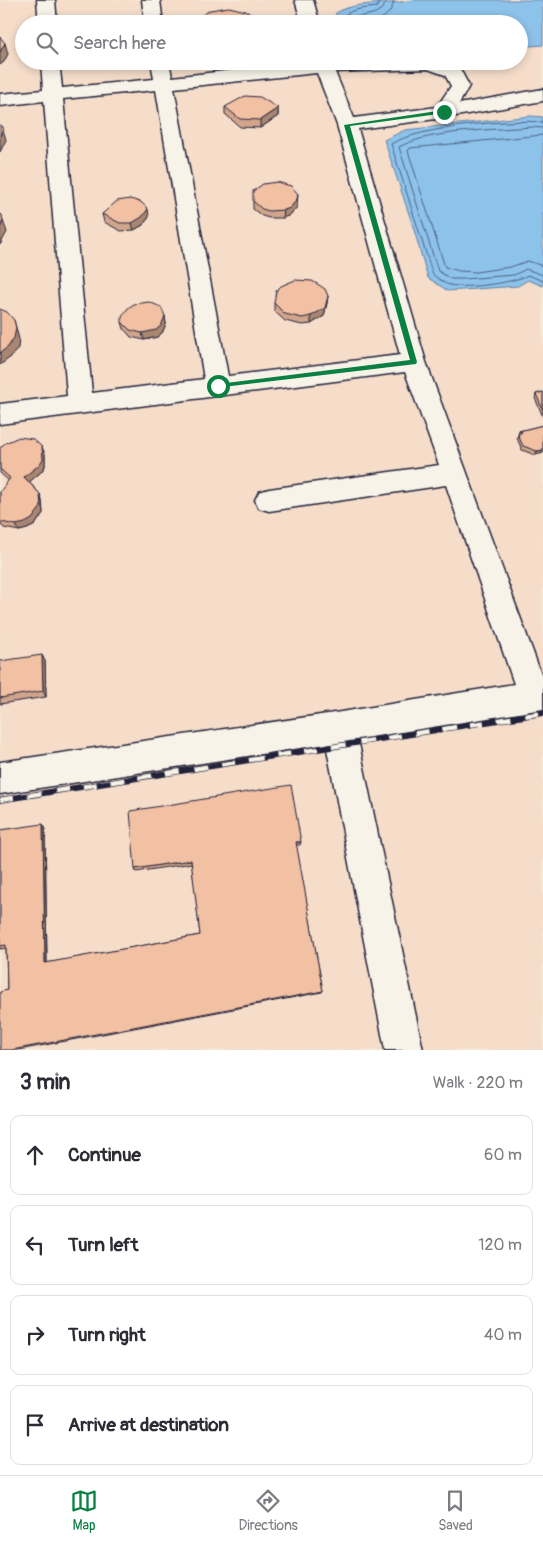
<!DOCTYPE html>
<meta charset="utf-8">
<style>
:root{--surface:#fff;--page:#f2f2f3;--text:#2b2b33;--muted:#7c7c81;--line:#e1e1e2;--accent:#0b8043}
body{margin:0;font-family:Pangolin,sans-serif;background:var(--page);color:var(--text)}
.stop{position:absolute;width:15px;height:15px;margin:-11px;border:4px solid #0b8043;border-radius:50%;background:#fff}
.stop.end{background:#0b8043;border-color:#fff;box-shadow:0 1px 5px #0008}
.list{margin:0;padding:0;list-style:none}
h2{display:flex;justify-content:space-between;align-items:center;height:65px;margin:0;padding:0 20px;font-size:21px}
h2 small{font-size:16px;font-weight:400;color:var(--muted)}
.list li{display:grid;grid-template-columns:32px 1fr auto;gap:15px;align-items:center;box-sizing:border-box;height:80px;margin:0 10px 10px;padding:0 10px;border:1px solid var(--line);border-radius:10px}
.list b{display:block;font-size:19px;white-space:nowrap}
.list em{font-size:16px;font-style:normal;color:var(--muted)}
.icon{flex:none;width:28px;height:28px;fill:none;stroke:currentColor;stroke-width:2;stroke-linecap:round;stroke-linejoin:round}
.map{position:relative;flex:none;width:543px;height:1050px;overflow:hidden}
.search{position:absolute;background:var(--surface);box-shadow:0 2px 8px #0003;left:15px;right:15px;top:15px;height:55px;display:flex;align-items:center;gap:12px;box-sizing:border-box;padding:0 18px;border-radius:28px;color:var(--muted);font-size:19px}
.sheet{height:425px;background:var(--surface)}
nav{display:flex;justify-content:space-around;align-items:center;box-sizing:border-box;height:70px;border-top:1px solid var(--line);background:var(--surface);font-size:14px;color:var(--muted)}
nav a{display:grid;justify-items:center;gap:2px}
nav .on{color:var(--accent)}
.map>svg:first-child{display:block}
</style>
<div class="map">
<svg width="543" height="1050" viewBox="0 0 543 1050">
<rect width="100%" height="100%" fill="#f6e9da"/>
<filter id="ink" filterUnits="userSpaceOnUse"><feTurbulence type="fractalNoise" baseFrequency=".02" numOctaves="2"/><feDisplacementMap in="SourceGraphic" scale="10" xChannelSelector="R" yChannelSelector="G"/><feConvolveMatrix kernelMatrix="1 2 1 2 8 2 1 2 1" color-interpolation-filters="sRGB"/></filter>
<g filter="url(#ink)">
<path fill="#f5ddca" fill-rule="evenodd" d="M0,0H543V1050H0ZM24,24H519V61H24Z"/>
<g fill="#8dc2eb" stroke="#6282a5">
<path d="M412,0H543V45L519,47V24H333L336,13C358,0 387,6 412,0Z"/>
<polygon points="531,116 543,117 543,286 528,280 518,286 448,291 428,278 411,220 384,140 405,130"/>
</g>
<g fill="none" stroke-linecap="round" stroke-linejoin="round">
<g stroke="#4d6281" stroke-width="1">
<path d="M338,24C345,8 362,9 377,7L380,0"/>
<path d="M344,24L348,18C363,15 382,17 387,0"/>
<path d="M357,24C375,22 391,20 394,0"/>
<path d="M543,122C509,119 419,127 391,144L433,275C438,278 444,284 450,285C467,289 513,283 528,275L543,281"/>
<path d="M543,128L531,127C495,130 430,130 399,147L438,271L451,279H463L514,275L526,269L543,275"/>
<polyline points="543,135 410,148 408,151 445,267 459,271 476,272 510,267 528,261 543,266"/>
</g>
<g stroke="#22223b" stroke-width="3">
<g id="minor">
<polygon points="37,0 55,0 57,24 39,24"/>
<polygon points="142,0 160,0 163,24 145,24"/>
<polygon points="295,0 313,0 320,24 302,24"/>
<path d="M41,61H59L62,88L154,79L151,61H169L172,77L312,61H442L459,67L469,86L459,104L543,89V101L444,118L358,129L426,362L543,679V709L358,739L423,1050H385L326,744L0,794V762L341,712L514,684L446,485L269,511L259,508L255,500L259,492L269,489L439,465L405,372L0,424V404L67,396L44,101L0,106V94L43,90ZM428,69L445,75L451,86L437,107L354,118L335,72ZM317,73L337,125L400,355L228,376L174,88ZM156,90L204,379L92,393L63,99Z"/>
</g>
</g>
<use href="#minor" fill="#f7f3e8" fill-rule="evenodd"/>
<g stroke="#22223b" stroke-width="6">
<polyline id="rail" points="0,800 543,713"/>
</g>
<use href="#rail" stroke="#f7f3e8" stroke-width="4.5" stroke-dasharray="14" stroke-linecap="butt"/>
</g>
<g fill="#d0a58c" stroke="#22223b">
<polygon points="225,107 278,108 278,116 260,128 240,127 225,114"/>
<polygon points="298,194 297,207 290,215 283,218 269,218 262,216 253,209 253,201"/>
<polygon points="102,214 149,217 143,225 134,230 121,231 104,222"/>
<polygon points="328,296 327,303 324,316 311,324 302,325 285,321 274,311 274,303"/>
<polygon points="165,316 166,324 162,333 157,337 144,340 131,337 124,329 122,322"/>
<polygon points="543,392 543,417 535,398 536,394"/>
<polygon points="543,425 543,453 535,455 522,450 517,438 519,431"/>
<polygon points="0,448 45,454 45,466 41,472 29,482 40,494 42,501 43,513 35,525 27,529 19,531 4,528 0,524 0,492 9,481 0,473"/>
<polygon points="0,661 45,661 46,697 0,704"/>
<polygon points="45,827 47,963 200,935 192,863 136,872 135,869 301,842 300,845 296,845 323,991 322,992 19,1050 0,1050 7,990 6,948 0,949 0,830"/>
</g>
<g fill="#a98672" stroke="#22223b">
<polygon points="5,43 8,54 4,62 0,65 0,52"/>
<polygon points="278,108 278,116 260,128 260,120"/>
<polygon points="3,129 6,140 0,152 0,136"/>
<polygon points="297,199 297,207 290,215 283,218 284,210"/>
<polygon points="148,209 149,217 143,225 134,230 132,223"/>
<polygon points="3,221 7,232 0,245 0,228"/>
<polygon points="328,296 327,303 324,316 311,324 311,316"/>
<polygon points="165,316 166,324 162,333 157,337 144,340 142,333"/>
<polygon points="14,320 19,339 18,348 11,357 0,365 0,353"/>
<polygon points="42,447 45,454 45,466 41,472 27,484 24,477"/>
<polygon points="543,450 543,453 535,455 537,451"/>
<polygon points="40,494 42,501 43,513 35,525 27,529 19,531 16,525"/>
<polygon points="42,655 45,661 46,697 43,691"/>
<polygon points="43,824 45,827 47,965 45,963"/>
</g>
<g fill="#f2c0a3" stroke="#22223b">
<polygon points="229,7 246,11 252,15 257,23 256,24 198,24 198,18 210,10"/>
<polygon points="0,37 5,43 0,52"/>
<polygon points="245,96 260,97 278,108 260,120 240,119 225,107"/>
<polygon points="0,124 3,129 0,136"/>
<polygon points="277,182 291,186 298,194 297,199 290,208 284,210 269,211 262,209 253,201 253,191 263,184"/>
<polygon points="130,199 141,202 148,209 142,217 132,223 120,223 102,214 117,201"/>
<polygon points="0,213 2,215 3,221 0,228"/>
<polygon points="295,280 312,281 319,285 325,289 328,296 325,308 311,316 302,318 285,314 274,303 276,291 281,286"/>
<polygon points="149,302 161,307 165,316 161,326 156,330 142,333 130,330 122,322 122,317 128,308 134,304"/>
<polygon points="0,309 7,312 14,320 16,328 14,338 8,347 0,353"/>
<polygon points="543,392 543,410 536,394"/>
<polygon points="543,425 543,450 537,451 523,446 518,435 522,432 519,431"/>
<polygon points="19,437 33,439 42,447 43,459 39,465 24,477 40,494 41,507 32,519 25,523 16,525 1,522 0,521 0,492 10,478 0,469 0,448 5,443"/>
<polygon points="42,655 43,691 0,698 0,661"/>
<polygon points="291,785 301,842 296,842 323,991 12,1050 0,1050 0,992 7,990 6,945 0,946 0,830 43,824 45,963 200,935 191,860 135,869 130,811"/>
</g>
</g>
<polygon fill="#0b8043" points="444,110 446,113 350,126 417,362 416,364 215,388 214,386 218,384 410,360 344,125"/>
</svg>
<div class="stop" style="left:218px;top:386px"></div>
<div class="stop end" style="left:444px;top:112px"></div>
<div class="search"><svg class="icon" aria-label="search" viewBox="0 0 24 24"><circle cx="10" cy="10" r="6"/><path d="M15 15l6 6"/></svg>Search here</div>
</div>
<section class="sheet">
<h2>3 min<small>Walk · 220 m</small></h2>
<ul class="list">
<li><svg class="icon" aria-label="ahead" viewBox="0 0 24 24"><path d="M12 20V5M6 11l6-6 6 6"/></svg><div><b>Continue</b></div><em>60 m</em></li>
<li><svg class="icon" aria-label="left" viewBox="0 0 24 24"><path d="M17 20v-9H6M10 6l-5 5 5 5"/></svg><div><b>Turn left</b></div><em>120 m</em></li>
<li><svg class="icon" aria-label="right" viewBox="0 0 24 24"><path d="M7 20v-9h11M14 6l5 5-5 5"/></svg><div><b>Turn right</b></div><em>40 m</em></li>
<li><svg class="icon" aria-label="arrive" viewBox="0 0 24 24"><path d="M6 21V4h12l-3 4 3 4H6"/></svg><div><b>Arrive at destination</b></div></li>
</ul>
</section>
<nav>
<a class="on"><svg class="icon" aria-label="map" viewBox="0 0 24 24"><path d="M3 6l6-2 6 2 6-2v14l-6 2-6-2-6 2zM9 4v14M15 6v14"/></svg>Map</a>
<a><svg class="icon" aria-label="directions" viewBox="0 0 24 24"><path d="M12 3l9 9-9 9-9-9zM9 14v-3h6M13 9l2 2-2 2"/></svg>Directions</a>
<a><svg class="icon" aria-label="saved" viewBox="0 0 24 24"><path d="M7 4h10v16l-5-4-5 4z"/></svg>Saved</a>
</nav>
